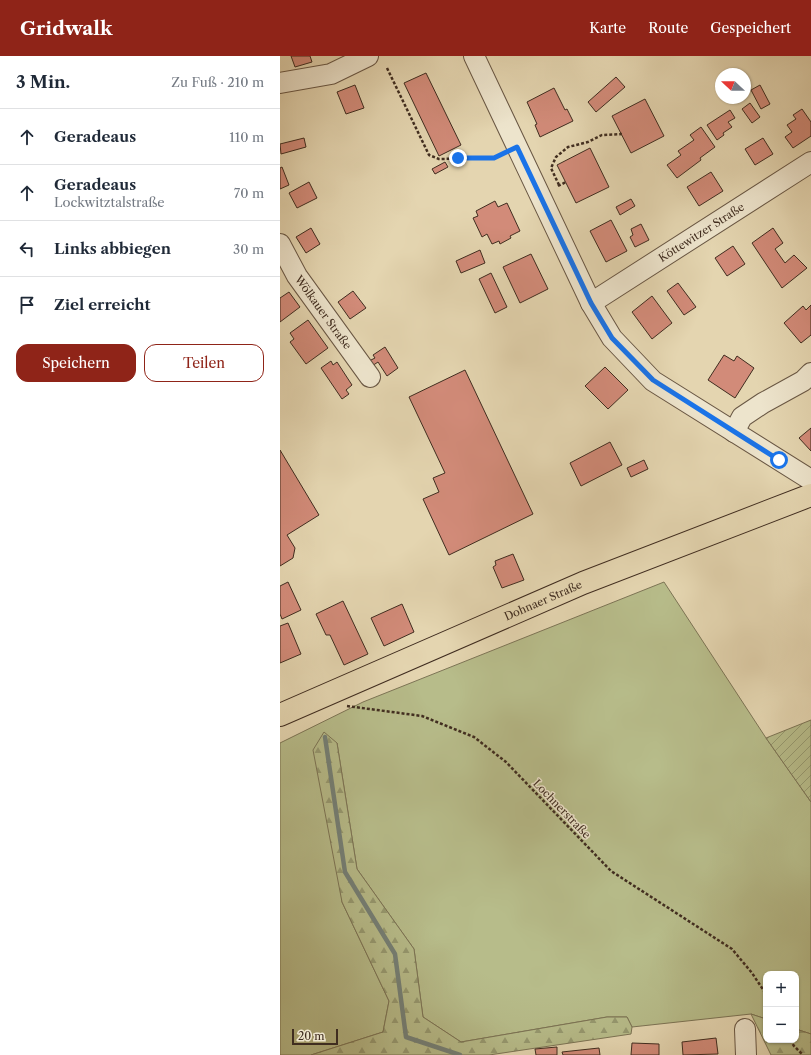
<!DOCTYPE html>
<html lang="de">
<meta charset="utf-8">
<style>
:root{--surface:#fff;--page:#f2f2f3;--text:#1f2937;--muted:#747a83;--line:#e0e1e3;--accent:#8f2418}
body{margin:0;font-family:"Libre Caslon Text",serif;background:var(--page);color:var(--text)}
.controls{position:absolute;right:12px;bottom:12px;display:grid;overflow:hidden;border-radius:8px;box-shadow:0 1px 3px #0004}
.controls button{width:36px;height:36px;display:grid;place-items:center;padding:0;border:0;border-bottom:1px solid var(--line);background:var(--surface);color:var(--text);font:20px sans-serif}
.compass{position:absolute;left:435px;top:12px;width:36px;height:36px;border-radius:50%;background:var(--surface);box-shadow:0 1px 3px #0004;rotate:292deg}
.scale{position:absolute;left:12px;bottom:10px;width:46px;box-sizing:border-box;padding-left:4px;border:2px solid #402d20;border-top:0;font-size:11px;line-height:14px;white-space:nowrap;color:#402d20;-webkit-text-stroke:3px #ede4cc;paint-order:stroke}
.stop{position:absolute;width:12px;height:12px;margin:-9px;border:3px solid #1a73e8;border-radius:50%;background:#fff}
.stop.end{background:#1a73e8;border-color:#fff;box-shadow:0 1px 4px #0008}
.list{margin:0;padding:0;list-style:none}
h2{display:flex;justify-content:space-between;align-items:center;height:52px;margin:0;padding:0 16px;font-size:17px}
h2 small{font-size:13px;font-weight:400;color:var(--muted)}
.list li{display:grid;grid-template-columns:26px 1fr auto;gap:12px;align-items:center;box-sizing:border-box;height:56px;padding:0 16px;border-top:1px solid var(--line)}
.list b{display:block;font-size:15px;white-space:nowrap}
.list p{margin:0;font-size:13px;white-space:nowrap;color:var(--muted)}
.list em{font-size:13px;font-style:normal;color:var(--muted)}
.actions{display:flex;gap:8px;padding:12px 16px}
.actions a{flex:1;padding:9px 0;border:1px solid var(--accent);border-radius:12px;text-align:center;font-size:14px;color:var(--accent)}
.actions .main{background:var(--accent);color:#fff}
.icon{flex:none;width:22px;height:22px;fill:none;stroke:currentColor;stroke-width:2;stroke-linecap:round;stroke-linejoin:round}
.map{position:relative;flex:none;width:531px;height:999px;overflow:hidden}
header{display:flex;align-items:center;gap:24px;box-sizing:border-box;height:56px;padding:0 20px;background:var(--accent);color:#fff}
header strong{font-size:19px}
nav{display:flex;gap:22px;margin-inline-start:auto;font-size:14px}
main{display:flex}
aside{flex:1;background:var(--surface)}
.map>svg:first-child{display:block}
</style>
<header>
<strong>Gridwalk</strong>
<nav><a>Karte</a><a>Route</a><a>Gespeichert</a></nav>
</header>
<main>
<aside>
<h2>3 Min.<small>Zu Fuß · 210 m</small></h2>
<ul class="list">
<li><svg class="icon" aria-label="ahead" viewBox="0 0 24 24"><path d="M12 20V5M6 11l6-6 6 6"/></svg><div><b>Geradeaus</b></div><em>110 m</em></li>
<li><svg class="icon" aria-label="ahead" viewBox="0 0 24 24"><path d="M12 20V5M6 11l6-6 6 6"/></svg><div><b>Geradeaus</b><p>Lockwitztalstraße</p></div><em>70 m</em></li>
<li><svg class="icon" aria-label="left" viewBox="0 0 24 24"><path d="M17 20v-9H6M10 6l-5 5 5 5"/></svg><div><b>Links abbiegen</b></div><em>30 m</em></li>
<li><svg class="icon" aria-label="arrive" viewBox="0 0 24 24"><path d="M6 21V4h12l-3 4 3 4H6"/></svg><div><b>Ziel erreicht</b></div></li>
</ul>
<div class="actions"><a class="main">Speichern</a><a>Teilen</a></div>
</aside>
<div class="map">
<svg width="531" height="999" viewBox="0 0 531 999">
<defs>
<pattern id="forest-firs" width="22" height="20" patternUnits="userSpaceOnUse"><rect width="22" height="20" fill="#b7bc8a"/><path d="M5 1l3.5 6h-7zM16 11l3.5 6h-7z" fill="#969970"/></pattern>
<pattern id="garden-furrows" width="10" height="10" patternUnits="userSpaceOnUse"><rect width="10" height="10" fill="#b7bc8a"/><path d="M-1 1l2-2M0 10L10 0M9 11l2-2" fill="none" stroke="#969970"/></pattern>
</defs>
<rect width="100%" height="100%" fill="#e4d5b0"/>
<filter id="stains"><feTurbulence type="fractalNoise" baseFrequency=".005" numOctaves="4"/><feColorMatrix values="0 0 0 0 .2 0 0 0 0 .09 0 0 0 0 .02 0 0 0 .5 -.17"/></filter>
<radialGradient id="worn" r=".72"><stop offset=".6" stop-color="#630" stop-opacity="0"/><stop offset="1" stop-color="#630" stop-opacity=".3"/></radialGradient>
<polygon fill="#b7bc8a" stroke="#7c7455" points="384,526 486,682 531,746 531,978 516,973 516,918 486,918 486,963 471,958 352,971 347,961 327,961 181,986 143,961 134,893 77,813 57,687 62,846 109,945 103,976 31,999 0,999 0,687 83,646"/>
<g fill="url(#forest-firs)" stroke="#7c7455">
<polygon points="44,676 57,687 77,813 134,893 143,961 181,986 327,961 347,961 352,971 351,978 209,999 31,999 103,976 109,945 62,846 33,694"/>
<polygon points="471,958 486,963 486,984 516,984 516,973 531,978 531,999 491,999"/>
</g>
<polygon fill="url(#garden-furrows)" stroke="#7c7455" points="531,664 531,746 486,682"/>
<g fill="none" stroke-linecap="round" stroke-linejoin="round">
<polyline stroke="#748077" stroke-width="4.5" points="45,681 65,816 115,898 126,981 180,999"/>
</g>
<g fill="#d28b79" stroke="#402d20">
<polygon points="11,0 30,0 32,6 15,11"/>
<polygon points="146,17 181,89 159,100 124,27"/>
<polygon points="336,21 345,31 316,56 308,46"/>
<polygon points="75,29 84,52 66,58 57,36"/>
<polygon points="480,29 490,48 481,53 471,34"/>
<polygon points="274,32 285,54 287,53 293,65 260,81 255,69 257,68 247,46"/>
<polygon points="365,43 384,80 351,97 332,60"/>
<polygon points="470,47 480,61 472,67 462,53"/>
<polygon points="522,53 531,66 531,80 513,92 505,81 512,76 507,69 516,63 513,59"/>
<polygon points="450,54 455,62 448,66 452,71 443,77 444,79 437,84 427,69"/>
<polygon points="421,71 435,91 420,102 421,104 397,122 387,109 401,99 398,95 414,84 410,79"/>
<polygon points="24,82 26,91 1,98 0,88"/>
<polygon points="483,82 493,98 475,109 465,93"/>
<polygon points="310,92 329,131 296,147 277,109"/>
<polygon points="165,106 168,111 155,118 152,113"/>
<polygon points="2,111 9,129 0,133 0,112"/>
<polygon points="431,116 443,135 419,150 407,131"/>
<polygon points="29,126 37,142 17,152 9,137"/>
<polygon points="351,143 355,150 340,159 336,151"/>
<polygon points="215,145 218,151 227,147 240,175 230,180 231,182 220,188 219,185 212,188 207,178 202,181 193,162 198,160 196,155"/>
<polygon points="331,164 347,195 326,206 310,175"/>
<polygon points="361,168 369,184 355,191 350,181 353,179 351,173"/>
<polygon points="31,172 40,188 26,197 16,181"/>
<polygon points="493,172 503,187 495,193 505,207 514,199 527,212 502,232 472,187"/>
<polygon points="453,190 465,208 447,220 435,202"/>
<polygon points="200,194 205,207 181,217 176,205"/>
<polygon points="251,198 268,233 240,247 223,211"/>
<polygon points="211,217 227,251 215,257 199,223"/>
<polygon points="398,227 416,251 404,259 387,235"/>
<polygon points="73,235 86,252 70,263 58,246"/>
<polygon points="9,236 20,251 0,266 0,242"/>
<polygon points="372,240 392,267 372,283 352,256"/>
<polygon points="531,249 531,279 521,287 504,267 523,250 526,254"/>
<polygon points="28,264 48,292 26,308 10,286 14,283 10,277"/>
<polygon points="105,291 118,312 107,320 98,306 92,310 89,305 95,302 93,299"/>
<polygon points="444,299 454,305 457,300 474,312 455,342 428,324"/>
<polygon points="51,305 53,309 57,306 72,329 66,334 69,338 62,343 41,312"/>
<polygon points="325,311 348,334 328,353 305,330"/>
<polygon points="185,314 253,458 169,499 143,443 159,436 153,422 165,417 129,341"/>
<polygon points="531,372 531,395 519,382"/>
<polygon points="330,386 342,409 301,430 290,407"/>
<polygon points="0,394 39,459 7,479 15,492 13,502 0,510"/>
<polygon points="364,404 368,413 351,421 347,412"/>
<polygon points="233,498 244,524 222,532 213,511 216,509 215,505"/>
<polygon points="8,526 21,554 2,563 0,558 0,530"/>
<polygon points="63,545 88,598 64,609 50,579 46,579 36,558"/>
<polygon points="122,548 134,576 104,590 91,562"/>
<polygon points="8,567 21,598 0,607 0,570"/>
<polygon points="436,982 438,998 403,999 402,986"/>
<polygon points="352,987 379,988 379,999 351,999"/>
<polygon points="277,991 277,999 256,999 255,993"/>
<polygon points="319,992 320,999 283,999 282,996"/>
</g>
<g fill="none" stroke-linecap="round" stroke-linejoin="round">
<g stroke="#695744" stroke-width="22">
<g id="minor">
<polyline points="194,0 311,247 332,282 373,325 531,424"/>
<polyline points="0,27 51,18 88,0"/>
<path id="s1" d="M0,188L17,220L90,321"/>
<path id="s2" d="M311,247L531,106"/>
<polyline points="454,376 462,361 483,347 523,325 531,317"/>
<polyline points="465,973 466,999"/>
</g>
</g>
<g stroke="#402d20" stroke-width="24">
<g id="major">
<path id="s3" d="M0,659L303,527L531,439"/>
</g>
</g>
<g stroke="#402d20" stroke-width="2.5" stroke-dasharray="3 2" stroke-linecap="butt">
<polyline points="107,12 149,99 159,103 214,102 222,98"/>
<polyline points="279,129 271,112 276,101 288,91 308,86 322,79 342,78"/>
<polyline points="278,130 286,126"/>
<polyline points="67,650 142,660 194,681 226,706 331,815 452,893 472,917 486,938"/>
<polyline points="510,984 514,990 523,999"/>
</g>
<use href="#minor" stroke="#ede4cc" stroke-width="20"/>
<use href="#major" stroke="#e4d5b0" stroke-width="22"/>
</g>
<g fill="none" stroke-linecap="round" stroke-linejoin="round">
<polyline stroke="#1a73e8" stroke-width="5" points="178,102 214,102 237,91 311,247 332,282 373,324 499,404"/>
</g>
<g text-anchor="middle" stroke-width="3" stroke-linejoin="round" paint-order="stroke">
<g font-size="11" fill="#402d20" stroke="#ede4cc">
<text dy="4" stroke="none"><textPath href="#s2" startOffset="131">Köttewitzer Straße</textPath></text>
<text dy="4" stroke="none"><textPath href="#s1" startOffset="81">Wölkauer Straße</textPath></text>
<text dy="4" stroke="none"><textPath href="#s3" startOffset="287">Dohnaer Straße</textPath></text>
<text transform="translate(282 753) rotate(46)" y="4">Lochnerstraße</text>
</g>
</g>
<rect width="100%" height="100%" filter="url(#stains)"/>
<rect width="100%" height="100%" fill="url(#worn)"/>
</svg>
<div class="controls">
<button>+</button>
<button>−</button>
</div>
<svg class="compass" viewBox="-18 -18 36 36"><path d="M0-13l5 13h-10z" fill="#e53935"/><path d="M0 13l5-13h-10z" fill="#747a83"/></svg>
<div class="scale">20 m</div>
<div class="stop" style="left:499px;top:404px"></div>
<div class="stop end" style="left:178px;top:102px"></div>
</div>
</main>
